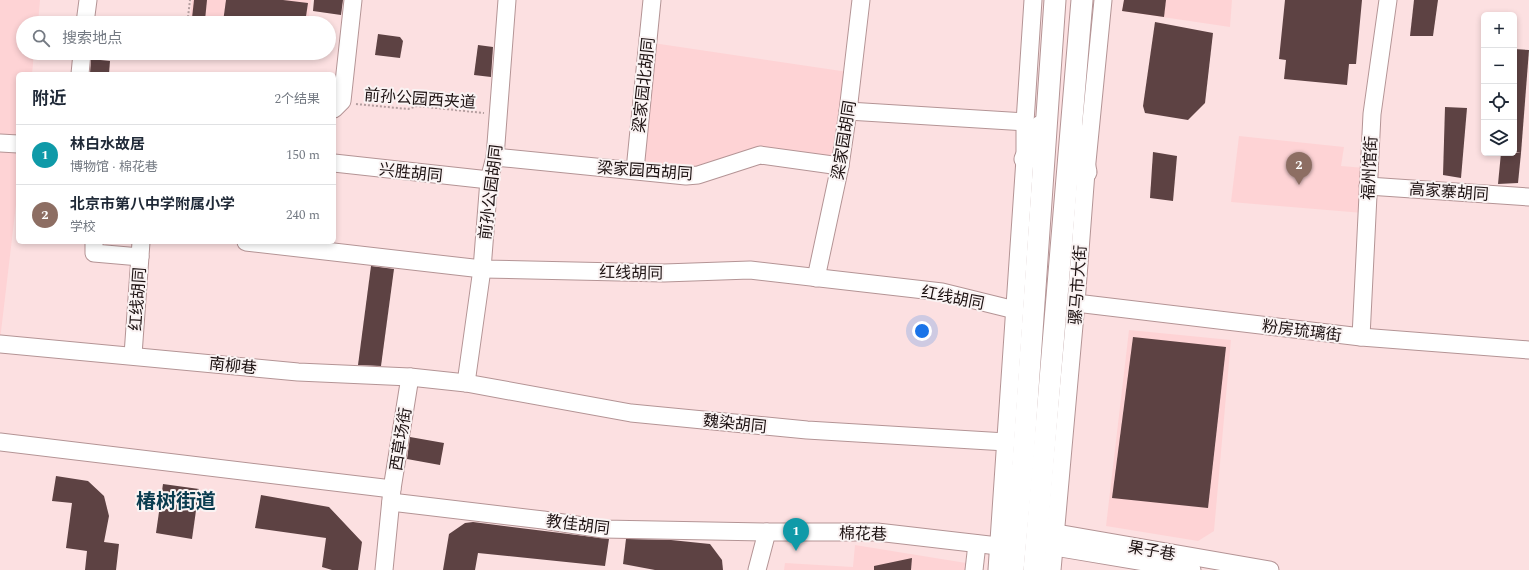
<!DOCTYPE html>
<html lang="zh">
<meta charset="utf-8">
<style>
:root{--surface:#fff;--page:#f6f6f7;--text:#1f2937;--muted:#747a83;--line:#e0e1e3;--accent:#ea580c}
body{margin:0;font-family:Spectral,"Noto Sans SC",serif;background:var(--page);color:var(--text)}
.controls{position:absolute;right:12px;top:12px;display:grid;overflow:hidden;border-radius:6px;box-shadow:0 2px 6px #0003}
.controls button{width:36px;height:36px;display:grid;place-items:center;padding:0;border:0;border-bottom:1px solid var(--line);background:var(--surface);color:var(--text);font:20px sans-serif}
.you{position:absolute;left:922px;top:331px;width:14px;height:14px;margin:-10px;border:3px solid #fff;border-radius:50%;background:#1a73e8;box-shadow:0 0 0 6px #1a73e833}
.badge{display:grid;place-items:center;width:26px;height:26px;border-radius:50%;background:var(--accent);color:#fff;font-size:13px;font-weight:700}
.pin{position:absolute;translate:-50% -33px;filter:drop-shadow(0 1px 2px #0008)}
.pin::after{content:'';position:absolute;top:21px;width:14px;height:12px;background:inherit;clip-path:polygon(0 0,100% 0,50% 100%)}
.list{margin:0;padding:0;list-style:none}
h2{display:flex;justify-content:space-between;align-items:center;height:52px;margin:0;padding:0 16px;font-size:17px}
h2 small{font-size:13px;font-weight:400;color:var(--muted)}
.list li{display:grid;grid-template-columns:26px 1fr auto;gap:12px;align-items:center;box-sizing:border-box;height:60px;padding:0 16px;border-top:1px solid var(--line)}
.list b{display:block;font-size:15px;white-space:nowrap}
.list p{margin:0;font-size:13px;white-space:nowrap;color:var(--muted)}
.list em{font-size:13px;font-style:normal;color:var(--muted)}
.icon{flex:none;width:22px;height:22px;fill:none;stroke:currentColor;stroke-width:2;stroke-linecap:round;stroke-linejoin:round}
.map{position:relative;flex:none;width:1529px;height:570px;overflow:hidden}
.search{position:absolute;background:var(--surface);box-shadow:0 2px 6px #0003;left:16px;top:16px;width:320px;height:44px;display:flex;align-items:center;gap:10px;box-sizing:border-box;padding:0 14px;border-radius:22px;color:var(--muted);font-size:15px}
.panel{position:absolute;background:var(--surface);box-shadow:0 2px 6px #0003;left:16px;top:72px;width:320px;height:172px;border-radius:6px}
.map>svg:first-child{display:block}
</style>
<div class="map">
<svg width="1529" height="570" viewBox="0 0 1529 570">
<rect width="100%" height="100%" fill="#fce0e1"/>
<g fill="#fed3d5">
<polygon points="0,0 40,0 38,23 23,23 23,53 34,53 32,74 18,74 18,188 0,340"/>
<polygon points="192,0 311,0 308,23 216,23 190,20"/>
<polygon points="1124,0 1232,0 1230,27 1122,11"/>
<polygon points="653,43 848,72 838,162 762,152 699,168 640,162"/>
<polygon points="1239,136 1344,147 1341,166 1365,168 1363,213 1231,202"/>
<polygon points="1129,330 1231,340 1214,531 1198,541 1106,526"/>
<polygon points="855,545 966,563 965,570 784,570 785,563 853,567"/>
</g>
<g fill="#5d4243">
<polygon points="194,0 207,0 205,20 192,18"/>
<polygon points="226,0 283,0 308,3 305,23 223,22"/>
<polygon points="314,0 343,0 341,15 313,11"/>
<polygon points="1124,0 1166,0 1164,17 1122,11"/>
<polygon points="1285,0 1362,0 1356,64 1349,64 1347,85 1284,79 1286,60 1279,59"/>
<polygon points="1414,0 1438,0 1433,36 1410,36"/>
<polygon points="1155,22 1213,33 1205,103 1188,120 1145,113 1143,106"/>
<polygon points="378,34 400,37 403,41 400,58 375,55"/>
<polygon points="478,45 493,47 491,77 474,75"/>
<polygon points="1514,49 1529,50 1521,153 1514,152"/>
<polygon points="91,59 110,61 109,74 90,74"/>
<polygon points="1445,107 1467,108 1461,178 1443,175"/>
<polygon points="1153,152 1177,156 1173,201 1150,198"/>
<polygon points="1501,153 1521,153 1518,183 1498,184"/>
<polygon points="371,266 394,269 381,366 358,365"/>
<polygon points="1133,337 1226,347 1208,508 1112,498"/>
<polygon points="410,437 444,443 440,465 407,459"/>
<polygon points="56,476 88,481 104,496 109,516 104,542 119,544 116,570 85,570 87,551 66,548 72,503 52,501"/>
<polygon points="163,484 199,489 192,539 156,533"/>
<polygon points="261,495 329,507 362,542 358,570 332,570 322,567 326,538 255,528"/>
<polygon points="473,522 609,539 605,566 478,553 475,570 443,570 449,534 465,523"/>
<polygon points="626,539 671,540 710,544 722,560 723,570 655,570 623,564"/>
<polygon points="912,558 911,570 874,570 874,566"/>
</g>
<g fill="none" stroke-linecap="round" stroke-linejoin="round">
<g stroke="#b49495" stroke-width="19">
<g id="minor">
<polyline points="85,23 88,0"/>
<polyline points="80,74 82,53"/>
<polyline points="334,109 342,101 353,0"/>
<polyline points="848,111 1025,122"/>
<polyline points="0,143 18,144"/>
<polyline points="495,157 686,176 698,175 760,155 840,166"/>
<polyline points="334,163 489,180"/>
<polyline points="635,170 652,0"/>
<polyline points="1368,186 1529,197"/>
<polyline points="94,242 94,253 140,257"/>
<polyline points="246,242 482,269 664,273 750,270 942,292 1015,310"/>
<polyline points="816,278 840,166 848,111 861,0"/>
<polyline points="1076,303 1361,337 1529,350"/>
<polyline points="1361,337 1372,114 1388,0"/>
<polyline points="0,344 298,372 410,377 466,383 631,413 807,430 1006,442"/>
<polyline points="133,355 141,242"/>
<polyline points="466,383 482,269 489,180 495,157 507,0"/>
<polyline points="0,442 392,489"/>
<polyline points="391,502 543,520 603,529 767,532"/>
<polyline points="1057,533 1270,570"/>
<polyline points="1055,547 1192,570"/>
<polyline points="384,570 392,489 410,377"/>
<polyline points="757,570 767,532 877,532 998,546"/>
<polyline points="974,570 977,544"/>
<polyline points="997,570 1025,159 1025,122 1033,0"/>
<polyline points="1052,570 1076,303 1086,172 1103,0"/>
</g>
</g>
<g stroke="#b49495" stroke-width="23">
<g id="major">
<polyline points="1078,135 1086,172"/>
<polyline points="1025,159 1041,126"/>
<polyline points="1013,570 1023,461 1055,0"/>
<polyline points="1034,570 1082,0"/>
</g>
</g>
<g stroke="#b49e9f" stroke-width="2" stroke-dasharray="2 2" stroke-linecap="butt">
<polyline points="188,17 190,0"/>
<polyline points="356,104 408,109 417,106 484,113"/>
</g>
<use href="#minor" stroke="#fff" stroke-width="17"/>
<use href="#major" stroke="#fff" stroke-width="21"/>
</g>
<g text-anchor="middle" stroke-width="4" stroke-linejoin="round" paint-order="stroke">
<g font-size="16" fill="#1d1212" stroke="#faf3f3">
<text transform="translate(643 85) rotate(-84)" y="6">梁家园北胡同</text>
<text transform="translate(420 98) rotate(4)" y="6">前孙公园西夹道</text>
<text transform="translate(843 140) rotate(-81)" y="6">梁家园胡同</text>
<text transform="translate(1369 168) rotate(-87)" y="6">福州馆街</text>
<text transform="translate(645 170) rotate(4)" y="6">梁家园西胡同</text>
<text transform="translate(411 172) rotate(6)" y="6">兴胜胡同</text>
<text transform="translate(1449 191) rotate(4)" y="6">高家寨胡同</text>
<text transform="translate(490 192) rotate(-83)" y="6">前孙公园胡同</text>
<text transform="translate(631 272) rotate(1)" y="6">红线胡同</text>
<text transform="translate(1077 285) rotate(-86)" y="6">骡马市大街</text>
<text transform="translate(953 297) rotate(11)" y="6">红线胡同</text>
<text transform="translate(137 299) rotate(-86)" y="6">红线胡同</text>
<text transform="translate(1302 330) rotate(7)" y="6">粉房琉璃街</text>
<text transform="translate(233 365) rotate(6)" y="6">南柳巷</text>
<text transform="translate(735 423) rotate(6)" y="6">魏染胡同</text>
<text transform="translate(400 439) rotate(-81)" y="6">西草场街</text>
<text transform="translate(578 524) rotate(7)" y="6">教佳胡同</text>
<text transform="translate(863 533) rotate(2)" y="6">棉花巷</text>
<text transform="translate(1152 550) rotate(10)" y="6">果子巷</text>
</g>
<g font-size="20" font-weight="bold" fill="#0a3c4f" stroke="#faf3f3">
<text x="176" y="508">椿树街道</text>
</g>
</g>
</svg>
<div class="controls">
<button>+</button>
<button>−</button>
<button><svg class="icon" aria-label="locate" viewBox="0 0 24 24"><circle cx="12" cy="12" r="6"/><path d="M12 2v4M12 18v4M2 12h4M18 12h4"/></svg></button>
<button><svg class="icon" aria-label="layers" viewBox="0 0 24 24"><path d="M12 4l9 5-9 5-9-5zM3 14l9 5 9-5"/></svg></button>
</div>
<div class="you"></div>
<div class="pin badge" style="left:796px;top:551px;background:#0f9aa8">1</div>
<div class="pin badge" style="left:1299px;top:185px;background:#8d6e63">2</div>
<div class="search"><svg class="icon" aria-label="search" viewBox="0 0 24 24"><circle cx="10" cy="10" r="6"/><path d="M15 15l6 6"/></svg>搜索地点</div>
<section class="panel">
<h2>附近<small>2个结果</small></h2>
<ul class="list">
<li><span class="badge" style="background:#0f9aa8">1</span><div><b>林白水故居</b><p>博物馆 · 棉花巷</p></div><em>150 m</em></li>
<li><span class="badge" style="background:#8d6e63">2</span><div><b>北京市第八中学附属小学</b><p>学校</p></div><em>240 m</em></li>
</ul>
</section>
</div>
